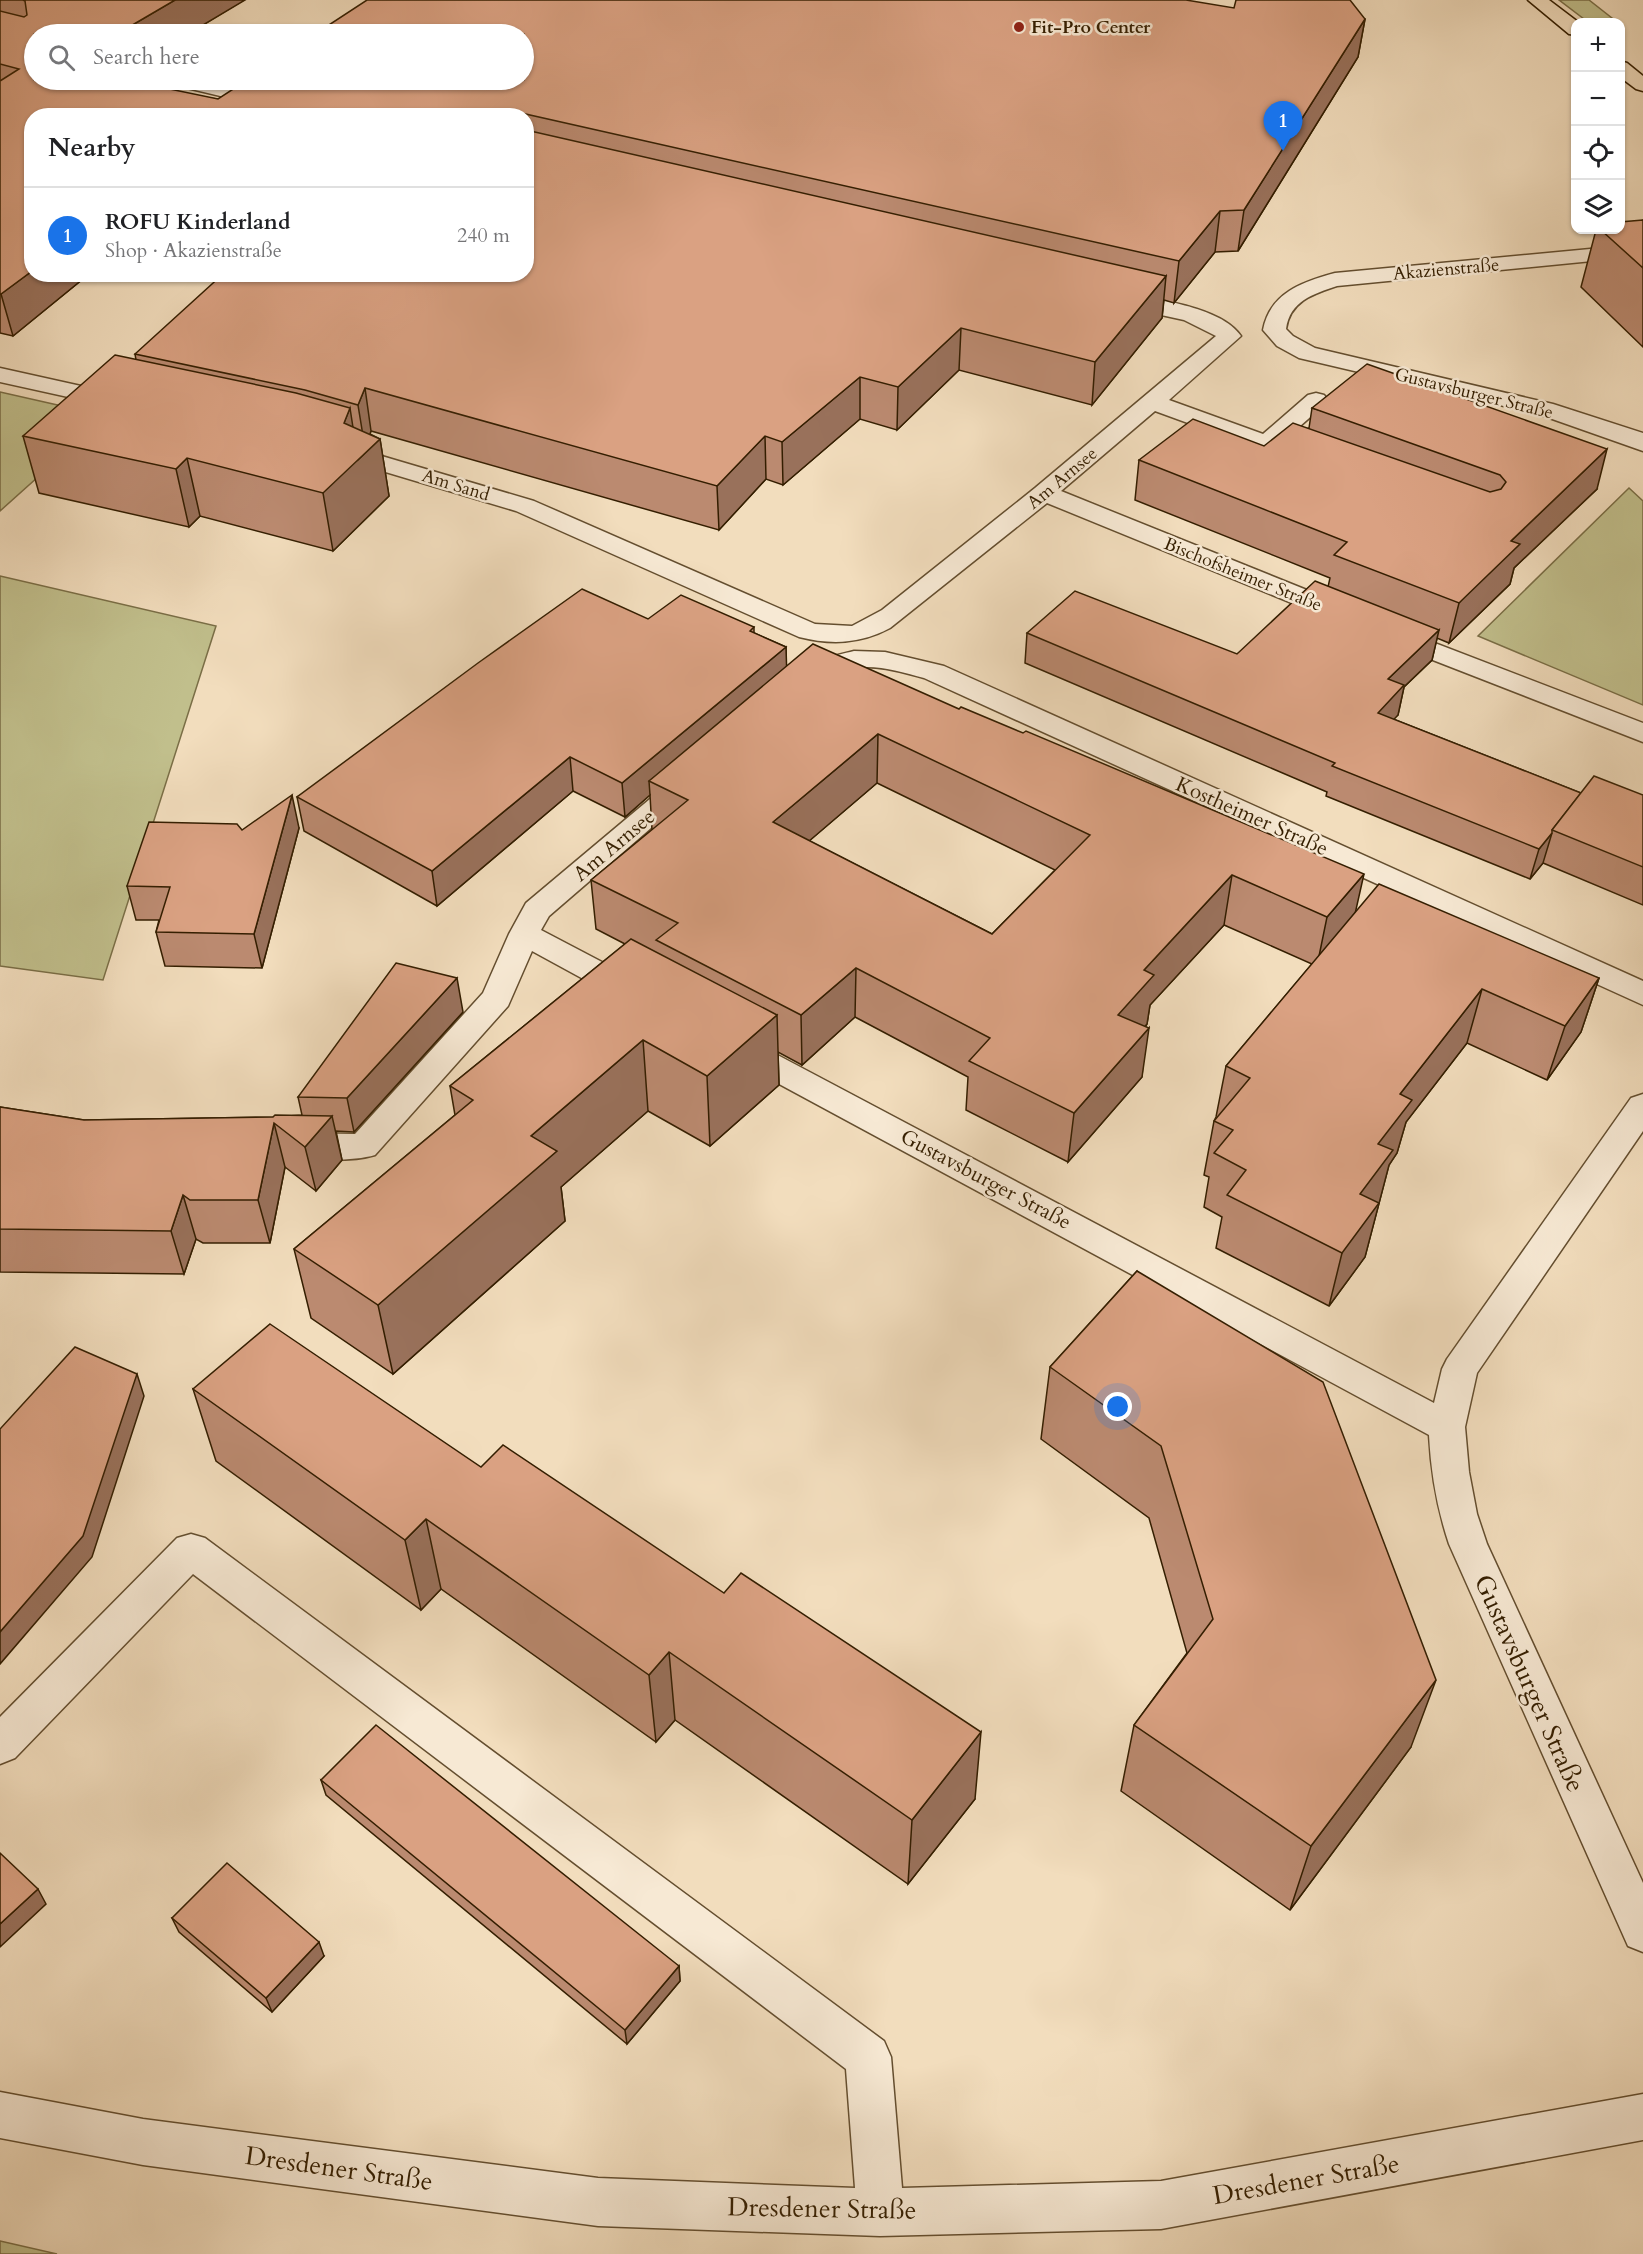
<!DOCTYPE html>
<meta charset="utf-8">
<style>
:root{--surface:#fff;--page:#f2f2f2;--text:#202124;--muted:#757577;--line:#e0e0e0;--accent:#1a73e8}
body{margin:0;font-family:Cardo,serif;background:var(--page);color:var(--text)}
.controls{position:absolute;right:18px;top:18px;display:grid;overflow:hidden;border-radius:12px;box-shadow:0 2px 4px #0004}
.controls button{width:54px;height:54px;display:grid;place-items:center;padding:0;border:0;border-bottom:2px solid var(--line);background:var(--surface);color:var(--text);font:30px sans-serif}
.you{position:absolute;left:1118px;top:1407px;width:21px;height:21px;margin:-15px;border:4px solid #fff;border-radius:50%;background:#1a73e8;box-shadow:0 0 0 9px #1a73e833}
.badge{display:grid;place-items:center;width:39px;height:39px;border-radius:50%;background:var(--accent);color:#fff;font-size:20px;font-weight:700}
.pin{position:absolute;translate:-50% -50px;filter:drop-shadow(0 2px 3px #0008)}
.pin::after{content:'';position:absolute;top:32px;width:21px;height:18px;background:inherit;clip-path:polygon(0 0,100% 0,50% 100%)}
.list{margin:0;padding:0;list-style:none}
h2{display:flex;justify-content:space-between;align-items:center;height:78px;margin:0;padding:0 24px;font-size:26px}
h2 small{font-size:20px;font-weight:400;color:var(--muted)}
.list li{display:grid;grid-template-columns:39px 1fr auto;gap:18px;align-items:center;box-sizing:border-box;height:96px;padding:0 24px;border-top:2px solid var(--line)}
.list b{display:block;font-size:22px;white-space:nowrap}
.list p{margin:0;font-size:20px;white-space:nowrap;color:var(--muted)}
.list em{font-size:20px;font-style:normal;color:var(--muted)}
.icon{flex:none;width:33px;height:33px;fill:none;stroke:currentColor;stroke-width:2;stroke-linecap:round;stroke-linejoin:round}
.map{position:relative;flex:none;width:1643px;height:2254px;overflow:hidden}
.search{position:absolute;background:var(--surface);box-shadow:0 2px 4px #0004;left:24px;top:24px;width:510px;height:66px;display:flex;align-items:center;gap:15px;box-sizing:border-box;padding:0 21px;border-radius:33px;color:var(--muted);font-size:22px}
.panel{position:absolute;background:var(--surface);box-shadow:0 2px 4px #0004;left:24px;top:108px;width:510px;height:174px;border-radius:24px}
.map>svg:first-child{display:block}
</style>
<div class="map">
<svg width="1643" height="2254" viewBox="0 0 1643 2254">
<rect width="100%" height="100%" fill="#f2ddbd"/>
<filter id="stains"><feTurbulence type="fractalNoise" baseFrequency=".00333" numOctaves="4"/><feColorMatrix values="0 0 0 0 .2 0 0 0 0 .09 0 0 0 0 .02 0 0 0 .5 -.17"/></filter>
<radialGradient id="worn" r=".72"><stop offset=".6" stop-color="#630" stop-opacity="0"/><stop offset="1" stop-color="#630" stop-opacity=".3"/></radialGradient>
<g fill="#c1bf8c" stroke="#7a6e46" stroke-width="1.5">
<polygon points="1559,0 1589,0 1617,22 1588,22"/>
<polygon points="0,392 106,416 0,511"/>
<polygon points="1629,488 1643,501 1643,705 1478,636"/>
<polygon points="0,576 216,626 103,980 0,966"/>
<polygon points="0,2241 57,2254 0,2254"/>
</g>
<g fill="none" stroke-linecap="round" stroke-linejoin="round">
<g stroke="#644e2f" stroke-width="3">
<g id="minor">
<polygon points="167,80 200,80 338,112 341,116 304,116 170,84"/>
<path d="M1643,244V256L1337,286C1313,294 1290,301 1286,329L1293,336L1315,348L1553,404L1643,433V451L1538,414L1299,358L1277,346L1263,330C1270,293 1302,282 1335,273Z"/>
<path d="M1119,292C1152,299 1221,306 1241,336L1169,400L1263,434L1308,395L1316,393L1324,395L1328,400L1324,405L1283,441L1318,454L1321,459L1318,464L1309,466L1300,464L1155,411L1061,491L1349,607L1353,613L1349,619L1340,621L1331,619L1047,503L890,628C860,644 831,645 799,637L516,511L332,456L329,451L332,446L341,444L534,501L815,624L852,626L882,610L1035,488L1216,336L1184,320L1111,304L1108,299L1111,294Z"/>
<polygon points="0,368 126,396 130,401 126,406 118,408 0,382"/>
<polygon points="1393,627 1643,723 1643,742 1384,641 1380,635 1384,629"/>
<path d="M854,651L885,652L944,666L1643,981V1005L924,678C902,672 877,664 853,668C833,671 822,690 800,685L796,679C809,660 834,656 854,651Z"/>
<path d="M685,775L695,778L699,784L695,790L549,916L541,930L642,983L647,991L642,999L631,1002L620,999L532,951L508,1006L375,1155C352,1162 305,1161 282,1154L277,1145L282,1136L294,1133L355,1134L483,993L509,934L526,903L675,778Z"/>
<path d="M740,1038L751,1041L1434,1403L1442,1369L1447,1359L1631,1098L1643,1094V1131L1477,1373L1465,1427L1469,1472L1477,1514L1487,1544L1643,1883V1952L1628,1946L1449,1544C1437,1508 1431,1473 1429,1435L729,1057L724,1049L729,1041Z"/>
<polygon points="191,1534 205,1538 884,2041 891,2057 902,2188 1161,2181 1643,2094 1643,2140 1161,2229 880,2236 598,2226 143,2165 0,2138 0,2092 143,2119 598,2178 855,2188 846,2069 193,1574 15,1758 0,1764 0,1717 177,1538"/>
</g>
</g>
<g stroke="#341e00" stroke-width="3">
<g id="major">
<polygon points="1528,0 1549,0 1578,22 1576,22 1576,35 1569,34"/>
<polygon points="1620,61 1627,63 1643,76 1643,91 1636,89 1620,77"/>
</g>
</g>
<use href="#minor" fill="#f7e9d4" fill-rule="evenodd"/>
<use href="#major" fill="#f2ddbd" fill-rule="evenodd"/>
</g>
<g fill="#bb8a70" stroke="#341e00" stroke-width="1.5" fill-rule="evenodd">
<polygon points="0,0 244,0 188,34 34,34 34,80 218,99 524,80 1234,8 1365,19 1358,57 1238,251 1215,252 1174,303 1164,300 1162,318 1092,405 959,370 897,430 860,419 783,485 766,479 719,530 371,431 370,434 380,439 389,496 333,551 200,516 189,527 39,493 23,436 136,360 135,354 526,274 526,116 32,116 32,274 89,274 13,336 0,333"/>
<polygon points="1643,220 1643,347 1581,287 1596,230 1620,230"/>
<polygon points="1312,408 1597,489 1514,568 1510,584 1449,643 1437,638 1432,660 1404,687 1398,715 1393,719 1581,793 1643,795 1643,905 1543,863 1530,879 1326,796 1327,792 1025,663 1027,633 1237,654 1328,587 1330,578 1135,500 1139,460 1264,446 1309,428"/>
<path d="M648,619L754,627V633L786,647V666L1356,911L1599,978L1581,1032L1547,1080L1467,1043L1406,1122L1397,1153L1389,1165L1365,1257L1329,1306L1216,1248L1222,1217L1204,1207L1209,1177L1204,1175L1214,1121L1216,1117L1226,1066L1312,964L1224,925L1150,1005L1147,1024L1146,1026L1142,1077L1068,1162L966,1110L968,1077L855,1017L802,1065L778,1052L779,1085L710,1146L648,1111L561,1187L565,1221L393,1374L311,1318L294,1249L455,1115L450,1086L625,944L596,929L591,880L652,830L650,795L625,817L573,791L437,906L304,831L297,797ZM877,783L1055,870L992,934L809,841Z"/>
<polygon points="299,828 262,968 165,966 156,932 159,920 136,920 127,886 242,830"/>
<polygon points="463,1012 354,1132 336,1131 342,1160 316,1191 285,1167 270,1243 203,1243 196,1239 184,1274 0,1272 0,1107 84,1120 273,1117 302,1115 298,1097"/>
<polygon points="1137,1271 1411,1747 1290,1910 1121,1791 1134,1725 1187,1653 1149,1518 1041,1439 1050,1367"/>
<polygon points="193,1389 975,1799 908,1884 675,1720 656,1742 441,1589 421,1610 216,1461"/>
<polygon points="321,1780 679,1966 680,1981 627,2044 326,1795"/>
<polygon points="172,1918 324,1956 272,2012 179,1932"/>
</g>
<g fill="#99715b" stroke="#341e00" stroke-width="1.5">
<polygon points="175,0 245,0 188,34 117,34"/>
<polygon points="1365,19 1358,57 1238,251 1244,210"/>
<polygon points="1220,211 1215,252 1174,303 1179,261"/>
<polygon points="32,271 32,274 89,274 13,336 1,294"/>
<polygon points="1166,276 1162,318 1092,405 1095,362"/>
<polygon points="961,328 959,370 897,430 898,387"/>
<polygon points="860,377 860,419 783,485 782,442"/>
<polygon points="365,388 371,431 365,448 358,405"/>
<polygon points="350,408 358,460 380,439 389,496 333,551 323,493 344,423"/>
<polygon points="765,436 766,479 719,530 717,486"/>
<polygon points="1607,449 1597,489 1514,568 1510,584 1449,643 1459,603 1511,541"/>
<polygon points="187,458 200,516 189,527 176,469"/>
<polygon points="1439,630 1432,660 1404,687 1398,715 1372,743 1378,713 1388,679"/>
<polygon points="786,647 787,680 649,781 650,795 625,817 622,783"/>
<polygon points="878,734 877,783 774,871 773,822"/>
<polygon points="570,757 573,791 437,906 432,871"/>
<polygon points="292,795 299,828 262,968 254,934"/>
<polygon points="1552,833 1543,863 1530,879 1539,849"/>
<polygon points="1364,874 1353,923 1317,966 1327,917"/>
<polygon points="1232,875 1224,925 1150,1005 1147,1024 1112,1064 1118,1015 1144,970"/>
<polygon points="856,968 855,1017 802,1065 801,1015"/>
<polygon points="457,978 463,1012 354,1132 347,1098"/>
<polygon points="1599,978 1581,1032 1547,1080 1565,1026"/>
<polygon points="1482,989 1467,1043 1406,1122 1397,1153 1389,1165 1365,1257 1329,1306 1342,1253 1360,1194 1378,1144 1400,1094"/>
<polygon points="777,1015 779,1085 710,1146 707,1076"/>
<polygon points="1149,1028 1142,1077 1068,1162 1074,1113"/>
<polygon points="643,1040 648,1111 561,1187 565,1221 393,1374 378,1305 531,1136"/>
<polygon points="332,1116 342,1160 316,1191 305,1147"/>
<polygon points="274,1123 285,1167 270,1243 258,1200"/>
<polygon points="183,1195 196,1239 184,1274 171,1231"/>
<polygon points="137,1374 144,1396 92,1557 0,1664 0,1632"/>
<polygon points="426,1519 441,1589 421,1610 405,1540"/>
<polygon points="669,1652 675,1720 656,1742 649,1675"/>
<polygon points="1436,1680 1411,1747 1290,1910 1311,1846"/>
<polygon points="981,1732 975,1799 908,1884 912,1820"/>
<polygon points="38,1889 46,1904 0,1947 0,1924"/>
<polygon points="319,1942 324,1956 272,2012 266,1998"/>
<polygon points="679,1966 680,1981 627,2044 625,2030"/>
</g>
<g fill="#daa182" stroke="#341e00" stroke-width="1.5" fill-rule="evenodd">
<polygon points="23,0 175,0 117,34 34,34 34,80 126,80 218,99 247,80 524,80 524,34 315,34 367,0 1186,0 1234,8 1236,0 1350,0 1365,19 1244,210 1220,211 1179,261 521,113 521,116 32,116 32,271 1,294 0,294 0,81 19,69 0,64 0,11 24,17 27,15 25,1"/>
<polygon points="526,130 1166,276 1095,362 961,328 898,387 860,377 782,442 765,436 717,486 365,388 358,405 305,390 135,354 223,274 526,274"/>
<polygon points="1643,220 1643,268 1601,230 1620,230 1620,222"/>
<polygon points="115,355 296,393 350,408 344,423 380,439 323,493 187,458 176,469 23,436"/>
<polygon points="1367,364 1607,449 1511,541 1520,544 1459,603 1334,555 1347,542 1139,460 1193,419 1264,446 1293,423 1490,492 1501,489 1506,482 1500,475 1312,408"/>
<polygon points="1315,581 1439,630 1388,679 1404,685 1378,713 1581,793 1552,830 1552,833 1539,849 1332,766 1335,763 1027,633 1075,591 1237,654"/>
<polygon points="582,589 648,619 681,595 754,627 750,631 786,647 622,783 570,757 432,871 297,797 478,663"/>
<path d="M813,644L959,709L961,707L1023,733L1026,731L1364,874L1327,917L1232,875L1144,970L1154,975L1118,1015L1149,1028L1074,1113L969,1061L990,1038L856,968L801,1015L656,940L678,923L591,880L688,800L649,781ZM878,734L1090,835L992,934L773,822Z"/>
<polygon points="1594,776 1643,795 1643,867 1552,830"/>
<polygon points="292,795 254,934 156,932 170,887 127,886 149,822 237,824 242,830"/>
<polygon points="1379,884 1599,978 1565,1026 1482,989 1400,1094 1412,1100 1378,1144 1393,1150 1360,1194 1379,1203 1342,1253 1227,1195 1246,1170 1214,1153 1233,1130 1214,1121 1250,1078 1226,1066"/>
<polygon points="631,939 777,1015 707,1076 643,1040 531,1136 557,1151 378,1305 294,1249 473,1100 450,1086"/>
<polygon points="396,963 457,978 347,1098 298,1097"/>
<polygon points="0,1107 84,1120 273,1117 275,1115 332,1116 305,1147 274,1123 258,1200 190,1200 183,1195 171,1231 0,1229"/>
<polygon points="1137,1271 1323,1382 1436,1680 1311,1846 1134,1725 1213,1619 1161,1446 1050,1367"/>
<polygon points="270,1324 481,1467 503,1445 724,1593 741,1573 981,1732 912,1820 669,1652 649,1675 426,1519 405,1540 193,1389"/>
<polygon points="75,1347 137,1374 83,1536 0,1632 0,1429"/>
<polygon points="376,1725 679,1966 625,2030 321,1780"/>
<polygon points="0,1853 38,1889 0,1924"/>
<polygon points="227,1863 319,1942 266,1998 172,1918"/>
</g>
<circle fill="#8f2418" stroke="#f7e9d4" stroke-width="2" cx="1019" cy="27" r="6"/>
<g text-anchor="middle" stroke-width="5" stroke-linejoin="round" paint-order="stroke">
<g font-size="18" font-weight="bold" fill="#341e00" stroke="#f7e9d4" text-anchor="start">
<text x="1031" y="33">Fit-Pro Center</text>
</g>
<g font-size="18" fill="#341e00" stroke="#f7e9d4">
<text transform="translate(1446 269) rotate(-5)" y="6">Akazienstraße</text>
<text transform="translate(1474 393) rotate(14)" y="6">Gustavsburger Straße</text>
<text transform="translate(1062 478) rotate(-40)" y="6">Am Arnsee</text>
<text transform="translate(456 485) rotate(17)" y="6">Am Sand</text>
<text transform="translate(1243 574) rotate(22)" y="6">Bischofsheimer Straße</text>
</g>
<g font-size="21" fill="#341e00" stroke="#f7e9d4">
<text transform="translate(1252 816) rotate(24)" y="7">Kostheimer Straße</text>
<text transform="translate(614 845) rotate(-40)" y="7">Am Arnsee</text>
<text transform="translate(986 1179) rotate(28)" y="7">Gustavsburger Straße</text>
</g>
<g font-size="26" fill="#341e00" stroke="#f7e9d4">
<text transform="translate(1530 1683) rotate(66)" y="9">Gustavsburger Straße</text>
<text transform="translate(339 2168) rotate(8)" y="9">Dresdener Straße</text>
<text transform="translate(1306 2179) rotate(-10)" y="9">Dresdener Straße</text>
<text transform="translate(822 2208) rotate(1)" y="9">Dresdener Straße</text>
</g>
</g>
<rect width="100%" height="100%" filter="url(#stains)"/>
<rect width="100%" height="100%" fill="url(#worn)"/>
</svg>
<div class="controls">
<button>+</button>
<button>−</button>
<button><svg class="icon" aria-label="locate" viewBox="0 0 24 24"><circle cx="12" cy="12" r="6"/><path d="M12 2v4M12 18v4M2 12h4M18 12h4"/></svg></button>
<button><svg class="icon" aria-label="layers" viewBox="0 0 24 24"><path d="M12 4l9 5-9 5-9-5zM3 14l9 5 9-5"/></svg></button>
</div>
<div class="you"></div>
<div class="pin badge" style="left:1283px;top:151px">1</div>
<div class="search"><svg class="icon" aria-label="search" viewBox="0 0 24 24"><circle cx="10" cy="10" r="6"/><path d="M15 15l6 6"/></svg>Search here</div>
<section class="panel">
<h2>Nearby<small></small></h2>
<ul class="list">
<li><span class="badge">1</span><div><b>ROFU Kinderland</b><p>Shop · Akazienstraße</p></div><em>240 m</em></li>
</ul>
</section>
</div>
